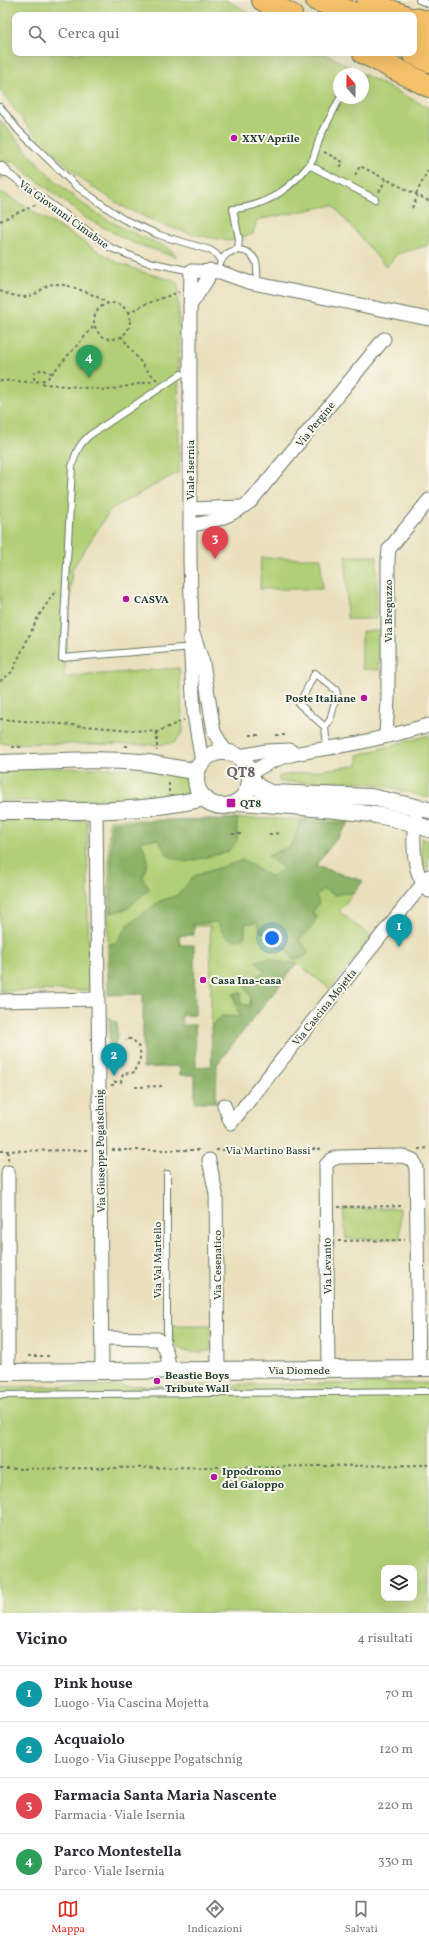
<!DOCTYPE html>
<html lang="it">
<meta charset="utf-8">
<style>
:root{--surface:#fff;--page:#f2f2f3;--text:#2b2b33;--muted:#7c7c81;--line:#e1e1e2;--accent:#d93025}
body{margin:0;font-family:Vollkorn,serif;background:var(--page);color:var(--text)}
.controls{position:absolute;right:12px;bottom:12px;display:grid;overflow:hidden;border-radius:8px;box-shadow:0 4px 16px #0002}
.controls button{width:36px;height:36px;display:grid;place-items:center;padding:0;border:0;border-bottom:1px solid var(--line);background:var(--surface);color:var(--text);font:20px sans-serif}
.compass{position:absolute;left:333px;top:68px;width:36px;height:36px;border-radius:50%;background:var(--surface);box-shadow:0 4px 16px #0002;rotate:340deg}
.you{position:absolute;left:272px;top:938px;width:14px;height:14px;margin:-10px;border:3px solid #fff;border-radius:50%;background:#1a73e8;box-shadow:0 0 0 6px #1a73e833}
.badge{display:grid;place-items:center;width:26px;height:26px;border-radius:50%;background:var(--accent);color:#fff;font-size:13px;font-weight:700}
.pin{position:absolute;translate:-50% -33px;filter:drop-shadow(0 1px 2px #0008)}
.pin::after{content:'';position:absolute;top:21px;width:14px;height:12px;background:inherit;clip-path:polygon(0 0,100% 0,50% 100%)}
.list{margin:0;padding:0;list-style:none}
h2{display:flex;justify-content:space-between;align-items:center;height:52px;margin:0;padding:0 16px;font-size:17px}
h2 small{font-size:13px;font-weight:400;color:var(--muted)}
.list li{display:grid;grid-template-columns:26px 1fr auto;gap:12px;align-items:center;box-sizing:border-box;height:56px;padding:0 16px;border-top:1px solid var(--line)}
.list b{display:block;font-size:15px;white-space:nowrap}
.list p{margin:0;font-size:13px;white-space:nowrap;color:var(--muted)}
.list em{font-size:13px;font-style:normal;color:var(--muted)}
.icon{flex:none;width:22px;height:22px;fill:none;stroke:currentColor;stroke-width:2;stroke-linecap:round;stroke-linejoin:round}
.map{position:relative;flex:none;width:429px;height:1613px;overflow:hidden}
.search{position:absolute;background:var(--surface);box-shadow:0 4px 16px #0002;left:12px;right:12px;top:12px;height:44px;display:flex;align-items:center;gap:10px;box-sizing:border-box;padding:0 14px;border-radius:8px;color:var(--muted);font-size:15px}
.sheet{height:276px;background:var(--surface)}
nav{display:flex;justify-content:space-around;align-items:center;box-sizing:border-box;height:56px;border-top:1px solid var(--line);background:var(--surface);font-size:11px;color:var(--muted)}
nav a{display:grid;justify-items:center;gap:2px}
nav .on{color:var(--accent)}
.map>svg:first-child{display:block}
</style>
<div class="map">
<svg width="429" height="1613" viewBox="0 0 429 1613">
<rect width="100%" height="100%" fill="#fbf7ec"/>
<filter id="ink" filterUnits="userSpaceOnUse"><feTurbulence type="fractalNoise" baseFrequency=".025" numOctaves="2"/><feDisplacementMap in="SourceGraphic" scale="8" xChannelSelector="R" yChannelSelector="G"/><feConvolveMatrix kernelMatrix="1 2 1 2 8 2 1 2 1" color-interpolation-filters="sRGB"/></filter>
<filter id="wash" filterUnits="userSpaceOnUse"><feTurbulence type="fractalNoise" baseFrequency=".012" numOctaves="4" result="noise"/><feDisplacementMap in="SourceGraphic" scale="16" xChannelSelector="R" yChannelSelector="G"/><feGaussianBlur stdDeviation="0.9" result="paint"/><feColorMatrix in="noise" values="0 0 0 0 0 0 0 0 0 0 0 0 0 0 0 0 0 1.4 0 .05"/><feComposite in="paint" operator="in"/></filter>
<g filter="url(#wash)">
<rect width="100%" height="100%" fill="#e9dfbb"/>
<g fill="#b1cf76" stroke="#688655" fill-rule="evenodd">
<polygon points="0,0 226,0 254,15 15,15 15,53 323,53 363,74 339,74 339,98 363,98 363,74 429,108 429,245 397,254 386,267 333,205 257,220 253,234 229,241 192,234 160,224 122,206 84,181 50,149 28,127 0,90"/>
<path d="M0,120C28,153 59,189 96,213C119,228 146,238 170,249L177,257L133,243L84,217L11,160L0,182Z"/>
<polygon points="0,191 116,262 146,273 172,280 178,284 179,472 111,509 72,569 64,677 179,668 183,732 174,743 157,745 0,743"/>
<polygon points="346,556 377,556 376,619 347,619"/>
<polygon points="261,558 321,558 322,589 260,589"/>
<polygon points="362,631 380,631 379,670 362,669"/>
<polygon points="429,735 429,798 380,785 358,782 279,782 279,776 358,765 358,755"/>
<polygon points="0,768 131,768 149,770 188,778 193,793 151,801 0,801"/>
<polygon points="0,819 87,820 89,990 0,991"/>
<polygon points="234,819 352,819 315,866 363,881 339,911 371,937 330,989 297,963 217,1064 212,1067 210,926 194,926 190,924 108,945 109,820"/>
<polygon points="421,838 429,841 428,870 423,867"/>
<polygon points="400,1208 400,1239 346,1239 343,1209"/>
<path d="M172,1325H211V1351C193,1352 185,1356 173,1342Z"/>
<path d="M429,1383V1613H0V1387ZM384,1568H414V1598H384Z"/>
</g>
<g fill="#8cb267" stroke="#56784e">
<polygon points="237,819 237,841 227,852 186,862 168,856 158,839 141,841 148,860 143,878 149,889 127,909 111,913 112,823"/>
<path d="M300,822L349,823L315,866L363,881L353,894L344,893L335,895L323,889L316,895L319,903L312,913L317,915C314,927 309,932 299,939L309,952L305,957L292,959L287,950L275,947L272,933L261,932L257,922L245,924V936L239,940C225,938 223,935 218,922L191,924L194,926V935H179L180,945H194L195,1015L181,1016L182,1025H195L196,1067L212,1066L211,1026L222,1016L240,1017L233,994L241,992V1004L250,1006L251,996L242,982L256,977L265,971L256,961L270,958L281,962L297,963L217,1064L216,1102H195V1075H180V1066L143,1068V994L108,995V945L117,942L129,924L160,901L178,895L194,876L243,860L271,877L284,869L268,856L292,845Z"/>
<polygon points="109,1017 117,1023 117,1039 111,1051 111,1055 109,1055"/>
</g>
</g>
<g filter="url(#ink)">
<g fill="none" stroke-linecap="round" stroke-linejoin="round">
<g stroke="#667663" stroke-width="8">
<g id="service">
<polyline points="419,0 429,4"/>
<polyline points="0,107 18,130 76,186 123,219 159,235 210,250 216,254 221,261"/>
<polyline points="309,165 313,159 320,137 340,98"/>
<polyline points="5,171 111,248 144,261 191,271"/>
<path d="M238,250L239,239L233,209C264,207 289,190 309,165L375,199"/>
<path d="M220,264C225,247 249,245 256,262C258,269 257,277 257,284"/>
<path d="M181,374L90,435C79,444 75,454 72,467L62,658L182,648"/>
<polyline points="325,727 330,720 337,694 336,690 315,673 299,704 325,727 327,747"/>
<polyline points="164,1346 167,1340 167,1174"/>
<polyline points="0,1395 429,1391"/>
</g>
</g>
<g stroke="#667663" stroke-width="12">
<polyline id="pedestrian" points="0,167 5,171"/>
</g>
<g stroke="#667663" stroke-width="15">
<g id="minor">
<polyline points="190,306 207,280 210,270"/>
<polyline points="190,509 240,507"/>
<path d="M190,525C216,522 231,516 251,501L384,339"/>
<polyline points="194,636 203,663 214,732 226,752"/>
<polyline points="386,735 388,699 388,559 389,549 429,500"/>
<polyline points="239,756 267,751 290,750"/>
<polyline points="202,762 194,714 190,639 192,634 190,560 190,314 191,271 220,272 248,282 429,319"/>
<path d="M250,774C282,750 320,751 358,743C381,738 405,732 429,725"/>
<polyline points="96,812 102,1371"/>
<path d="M417,815C412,829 413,861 419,875C421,880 426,886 429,891"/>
<polyline points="0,1001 97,999"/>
<polyline points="224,1105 231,1123 429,876"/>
<polyline points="209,1160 216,1194 218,1370"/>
<path d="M102,1338L158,1339C167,1347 168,1358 169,1370"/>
<polyline points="328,1369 326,1165 331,1160 338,1157 403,1156 413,1160 416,1168 419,1368"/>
<polyline points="8,1372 8,1172"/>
</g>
</g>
<g stroke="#667663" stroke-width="18">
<g id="tertiary">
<circle cx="223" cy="779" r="27"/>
<path d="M0,763C47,762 94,758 140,762C160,764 178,770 197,771"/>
<polyline points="251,778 258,787 270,793 371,797 429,810"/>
<path d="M237,802C262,803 287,806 313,808C353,812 391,814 429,829"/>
<path d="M0,811C68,811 137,814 205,798"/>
<polyline points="0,1372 429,1368"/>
</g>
</g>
<g stroke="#667663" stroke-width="24">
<g id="trunk">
<polyline points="263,0 291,15"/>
<polyline points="317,0 359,15"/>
<polyline points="368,0 380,7 402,15"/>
<polyline points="414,19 429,22"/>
<polyline points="414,34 429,40"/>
<polyline points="364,53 429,86"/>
<polyline points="413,53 429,61"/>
</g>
</g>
<g stroke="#667663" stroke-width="2" stroke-dasharray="3 3" stroke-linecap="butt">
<polyline points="324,152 343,162 339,170"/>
<polyline points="355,175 360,166 429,201"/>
<polyline points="379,192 386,179"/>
<polyline points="416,194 429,168"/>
<polyline points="412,208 418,196"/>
<polyline points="0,221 37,204"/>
<path d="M0,291C8,294 22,299 30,296C39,294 45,284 55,284C68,284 97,295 107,303"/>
<circle cx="112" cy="321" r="18"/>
<polyline points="128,313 143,305 179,292"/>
<polyline points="121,336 146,369 157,380"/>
<polyline points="34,380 34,373 42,369 51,373"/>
<path d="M0,381C15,379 36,386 48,378L94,326"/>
<polyline points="42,383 45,384 108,390 154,381"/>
<polyline points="0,681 12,672 38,617 56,590"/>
<polyline points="0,719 157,732 184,720"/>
<polyline points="157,732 157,751"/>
<polyline points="250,735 262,735"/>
<polyline points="276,735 288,735"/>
<polyline points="125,746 131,746"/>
<polyline points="12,747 23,747"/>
<polyline points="169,792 169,781"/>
<polyline points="232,834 243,834"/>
<polyline points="269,834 281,833"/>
<path d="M111,1085H114V1082H121L123,1074L136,1072L135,1069C143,1057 142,1048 132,1039H127L126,1041"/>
<polyline points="135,1087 163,1086"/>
<polyline points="418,1149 429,1148"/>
<polyline points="112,1150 202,1150"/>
<polyline points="216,1150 324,1149"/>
<polyline points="0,1151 88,1150"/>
<polyline points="8,1160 8,1151"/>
<polyline points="338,1207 404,1206"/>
<polyline points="338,1241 405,1240"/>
<polyline points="28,1356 51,1356"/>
<polyline points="0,1469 429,1465"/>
</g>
<use href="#service" stroke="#fff" stroke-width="6"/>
<use href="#pedestrian" stroke="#fff" stroke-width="10"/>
<use href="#minor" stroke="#fff" stroke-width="13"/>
<use href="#tertiary" stroke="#fff" stroke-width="16"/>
<use href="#trunk" stroke="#f5c16b" stroke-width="22"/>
</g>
</g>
<g fill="#b5179e" stroke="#fbf7ec" stroke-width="1.5">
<circle cx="234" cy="138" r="4"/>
<circle cx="126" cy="599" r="4"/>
<circle cx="364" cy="698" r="4"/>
<rect x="226" y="798" width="10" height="10" rx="2"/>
<circle cx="203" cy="980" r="4"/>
<circle cx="157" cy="1381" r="4"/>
<circle cx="214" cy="1477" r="4"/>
</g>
<g text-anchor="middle" stroke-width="4" stroke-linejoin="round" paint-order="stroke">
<g font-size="11" font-weight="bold" fill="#1f3d34" stroke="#fbf7ec" text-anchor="start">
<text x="242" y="142">XXV Aprile</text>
<text x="134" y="603">CASVA</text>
<text x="356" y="702" text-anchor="end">Poste Italiane</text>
<text x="240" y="807">QT8</text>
<text x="211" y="984">Casa Ina-casa</text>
<text x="165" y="1379">Beastie Boys<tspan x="165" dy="13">Tribute Wall</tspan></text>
<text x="222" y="1475">Ippodromo<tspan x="222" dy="13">del Galoppo</tspan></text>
</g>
<g font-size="11" fill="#1f3d34" stroke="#fbf7ec">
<text transform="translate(64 214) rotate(36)" y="4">Via Giovanni Cimabue</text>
<text transform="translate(315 424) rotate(-51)" y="4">Via Pergine</text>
<text transform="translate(190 470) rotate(-90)" y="4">Viale Isernia</text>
<text transform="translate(388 611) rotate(-90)" y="4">Via Breguzzo</text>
<text transform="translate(324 1007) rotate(-51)" y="4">Via Cascina Mojetta</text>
<text x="268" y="1154">Via Martino Bassi</text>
<text transform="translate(100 1151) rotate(-91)" y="4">Via Giuseppe Pogatschnig</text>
<text transform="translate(157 1260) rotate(-90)" y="4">Via Val Martello</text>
<text transform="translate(217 1265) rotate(-90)" y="4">Via Cesenatico</text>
<text transform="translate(327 1266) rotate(-91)" y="4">Via Levanto</text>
<text x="299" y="1374">Via Diomede</text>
</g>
<g font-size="15" font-weight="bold" fill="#62616d" stroke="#fbf7ec">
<text x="241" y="777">QT8</text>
</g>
</g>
</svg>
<div class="controls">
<button><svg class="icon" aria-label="layers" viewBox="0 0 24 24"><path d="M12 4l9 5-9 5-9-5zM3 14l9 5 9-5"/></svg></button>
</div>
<svg class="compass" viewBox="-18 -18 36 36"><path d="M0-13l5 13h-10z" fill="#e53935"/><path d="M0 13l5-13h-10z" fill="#7c7c81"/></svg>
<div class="you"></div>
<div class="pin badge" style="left:399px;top:947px;background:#0f9aa8">1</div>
<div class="pin badge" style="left:114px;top:1076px;background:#0f9aa8">2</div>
<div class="pin badge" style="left:215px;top:559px;background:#e0444e">3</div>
<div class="pin badge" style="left:89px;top:378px;background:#2e9e5b">4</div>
<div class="search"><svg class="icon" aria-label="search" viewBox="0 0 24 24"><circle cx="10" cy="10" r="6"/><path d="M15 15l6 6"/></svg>Cerca qui</div>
</div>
<section class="sheet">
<h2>Vicino<small>4 risultati</small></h2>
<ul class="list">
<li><span class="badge" style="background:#0f9aa8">1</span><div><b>Pink house</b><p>Luogo · Via Cascina Mojetta</p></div><em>70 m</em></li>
<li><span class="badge" style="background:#0f9aa8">2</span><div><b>Acquaiolo</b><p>Luogo · Via Giuseppe Pogatschnig</p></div><em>120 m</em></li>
<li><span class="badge" style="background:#e0444e">3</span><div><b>Farmacia Santa Maria Nascente</b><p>Farmacia · Viale Isernia</p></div><em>220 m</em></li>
<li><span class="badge" style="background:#2e9e5b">4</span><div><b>Parco Montestella</b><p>Parco · Viale Isernia</p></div><em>330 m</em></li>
</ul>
</section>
<nav>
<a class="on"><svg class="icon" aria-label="map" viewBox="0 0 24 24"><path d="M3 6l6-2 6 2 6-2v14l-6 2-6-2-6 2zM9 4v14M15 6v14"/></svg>Mappa</a>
<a><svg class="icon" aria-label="directions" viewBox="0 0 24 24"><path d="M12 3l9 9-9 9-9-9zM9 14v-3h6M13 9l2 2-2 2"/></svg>Indicazioni</a>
<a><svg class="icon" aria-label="saved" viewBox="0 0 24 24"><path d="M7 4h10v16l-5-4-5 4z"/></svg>Salvati</a>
</nav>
